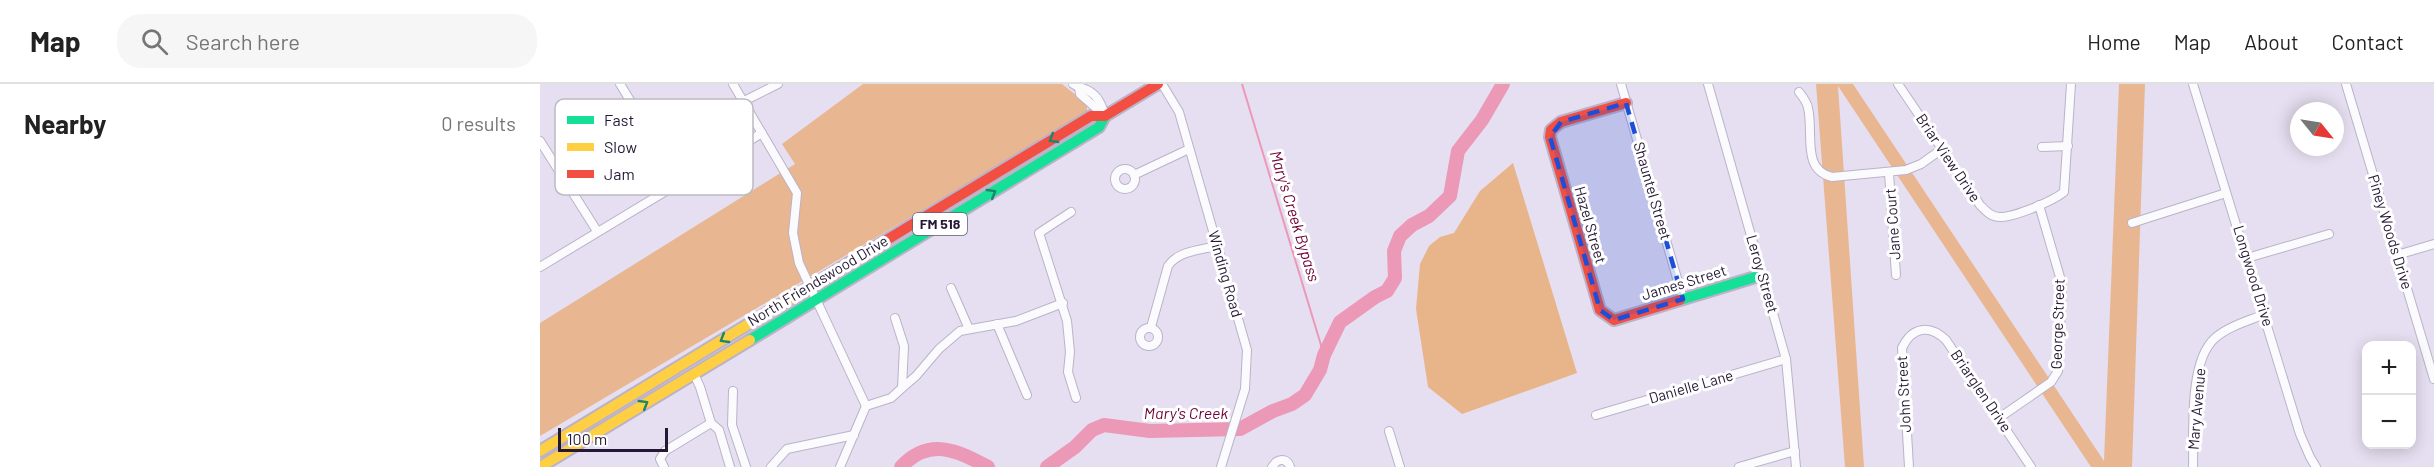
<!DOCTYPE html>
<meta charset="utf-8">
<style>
:root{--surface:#fff;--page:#f6f6f6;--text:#222;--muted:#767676;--line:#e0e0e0}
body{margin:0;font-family:Barlow,sans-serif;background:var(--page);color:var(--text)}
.controls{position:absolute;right:18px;bottom:18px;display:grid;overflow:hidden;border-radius:12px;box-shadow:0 3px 15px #0003}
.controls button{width:54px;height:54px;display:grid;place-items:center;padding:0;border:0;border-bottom:2px solid var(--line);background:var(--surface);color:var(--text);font:30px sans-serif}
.compass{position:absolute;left:1750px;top:18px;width:54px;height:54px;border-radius:50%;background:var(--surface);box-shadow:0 3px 15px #0003;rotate:120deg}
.scale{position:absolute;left:18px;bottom:15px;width:110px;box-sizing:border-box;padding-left:6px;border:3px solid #241834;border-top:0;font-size:16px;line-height:21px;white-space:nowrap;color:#241834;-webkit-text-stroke:4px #fff;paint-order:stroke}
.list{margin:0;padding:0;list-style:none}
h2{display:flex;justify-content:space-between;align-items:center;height:78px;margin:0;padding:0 24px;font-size:26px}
h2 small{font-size:20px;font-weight:400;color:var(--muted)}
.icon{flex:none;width:33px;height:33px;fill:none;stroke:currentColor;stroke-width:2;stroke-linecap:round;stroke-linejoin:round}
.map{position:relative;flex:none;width:1894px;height:383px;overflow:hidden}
header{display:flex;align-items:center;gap:36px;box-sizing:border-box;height:84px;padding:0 30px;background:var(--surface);border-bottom:2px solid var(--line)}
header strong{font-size:28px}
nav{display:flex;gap:33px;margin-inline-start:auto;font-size:21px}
.search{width:420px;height:54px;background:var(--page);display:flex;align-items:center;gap:15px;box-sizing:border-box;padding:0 21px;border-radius:24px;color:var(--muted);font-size:22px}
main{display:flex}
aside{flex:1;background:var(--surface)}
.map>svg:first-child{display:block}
</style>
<header>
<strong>Map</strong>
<div class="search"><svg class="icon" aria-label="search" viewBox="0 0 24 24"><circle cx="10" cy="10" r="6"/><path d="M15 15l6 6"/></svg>Search here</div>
<nav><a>Home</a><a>Map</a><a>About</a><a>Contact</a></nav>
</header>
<main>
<aside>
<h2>Nearby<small>0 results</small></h2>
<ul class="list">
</ul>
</aside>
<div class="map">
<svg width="1894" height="383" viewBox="0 0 1894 383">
<rect width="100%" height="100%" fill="#e6dff1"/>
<g fill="#e8b792">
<polygon points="323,0 522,0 547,20 547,29 0,352 0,239 255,80 242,60"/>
<polygon points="1276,0 1313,0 1564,377 1579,0 1605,0 1592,383 1551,383 1298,2 1324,383 1305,383"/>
</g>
<polygon fill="#e8b489" points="973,79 1037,289 922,330 888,303 876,225 880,180 889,162 900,153 914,149 940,107"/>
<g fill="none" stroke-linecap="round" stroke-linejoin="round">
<polyline stroke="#ec98b7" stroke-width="2" points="702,0 784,271"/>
<g stroke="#ec98b7" stroke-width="14">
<path d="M361,383C389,353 417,366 448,383"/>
<polyline points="507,383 535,363 552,346 564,341 610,347 700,345 733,327 752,320 765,311 780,286 784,271 800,238 835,213 847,207 855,194 854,167 860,152 872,141 889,132 910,112 918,67 942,36 963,0"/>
</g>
<g stroke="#bbb2c8" stroke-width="10">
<g id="street">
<polyline points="80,0 140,98"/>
<polyline points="193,0 257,109 253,149 259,179 326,322 300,383"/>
<path d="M533,0C538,4 542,3 547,6C558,11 562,21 565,32"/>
<polyline points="622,0 639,28 707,266 705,305 681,383"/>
<polyline points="1081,0 1143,215"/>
<polyline points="1168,0 1246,275 1256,383"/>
<path d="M1358,0L1440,121C1446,127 1451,133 1460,133C1475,133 1513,117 1524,108L1531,0"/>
<polyline points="1653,0 1760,350 1770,373 1776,383"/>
<polyline points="1806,0 1894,295"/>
<polyline points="539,4 540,10 564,31"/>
<path d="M1259,8C1263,13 1267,18 1268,24C1274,48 1261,86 1292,93L1366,86L1381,80L1402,65"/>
<polyline points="204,17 238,0"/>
<polyline points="0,57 57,147"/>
<polyline points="1502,63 1528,62"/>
<circle cx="585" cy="95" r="10"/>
<polyline points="1349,89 1356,191"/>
<polyline points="594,91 649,65"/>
<polyline points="531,128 499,149 527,237 530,268 528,288 536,314"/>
<polyline points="1592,139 1686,109"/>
<polyline points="1857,171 1894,160"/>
<polyline points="1707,174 1789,150"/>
<polyline points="0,183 222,49"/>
<polyline points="411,204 429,245"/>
<polyline points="457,240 487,311"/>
<path d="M611,243L628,182C638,167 660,166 677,162"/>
<circle cx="609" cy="253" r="9"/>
<polyline points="154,290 160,303 171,339 179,346 190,383"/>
<polyline points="362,304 376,292 399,265 420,247 476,237 523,219"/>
<polyline points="193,307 192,341 206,383"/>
<polyline points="326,322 351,314 362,304 364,262 355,234"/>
<polyline points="1056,331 1246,275"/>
<polyline points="1459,334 1511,298 1518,287 1522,200 1499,121"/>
<polyline points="849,347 860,383"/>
<polyline points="124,383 120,375 125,367 171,339"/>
<polyline points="231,383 247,365 314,351"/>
<path d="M732,383L736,378C742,374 748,376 750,383"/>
<polyline points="1199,383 1255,367"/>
<path d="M1369,383L1362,264C1372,243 1389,240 1406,256L1491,383"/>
<path d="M1653,383C1654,349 1648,278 1675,254C1689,242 1708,237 1725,230"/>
</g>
</g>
<g stroke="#bbb2c8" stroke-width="14">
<g id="fast">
<polyline points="1140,216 1222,191"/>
<polyline points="210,256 559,43 565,32"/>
</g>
</g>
<g stroke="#bbb2c8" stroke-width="14">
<g id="slow">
<polyline points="0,367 335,163"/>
<polyline points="0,383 210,256"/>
</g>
</g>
<g stroke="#bbb2c8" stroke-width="14">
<g id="jam">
<polyline points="1086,19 1021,38 1011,46 1010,53 1060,226 1074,236 1140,216"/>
<polyline points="335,163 551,32 565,32 618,0"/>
</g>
</g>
<use href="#street" stroke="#fbfafd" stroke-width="8"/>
<use href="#fast" stroke="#16e098" stroke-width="10"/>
<use href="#slow" stroke="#ffcf43" stroke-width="10"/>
<use href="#jam" stroke="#f24e42" stroke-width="10"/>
</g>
<defs><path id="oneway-chevron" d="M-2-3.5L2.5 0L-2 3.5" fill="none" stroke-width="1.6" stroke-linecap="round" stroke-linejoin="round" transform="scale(1.5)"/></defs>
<g stroke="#1c866b">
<use href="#oneway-chevron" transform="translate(513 55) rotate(149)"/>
<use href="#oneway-chevron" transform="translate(452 109) rotate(-31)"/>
<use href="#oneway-chevron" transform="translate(184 255) rotate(149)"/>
<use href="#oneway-chevron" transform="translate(104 320) rotate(-31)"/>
</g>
<path fill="#1d4ed8" fill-opacity="0.2" stroke="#1d4ed8" stroke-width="4.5" stroke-dasharray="12 8" stroke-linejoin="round" d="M1086,19L1143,215L1074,236L1060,226L1010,53L1021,38Z"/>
<g text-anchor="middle" stroke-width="6" stroke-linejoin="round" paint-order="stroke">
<rect fill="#fff" stroke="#665d71" stroke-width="1.5" x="373" y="129" width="54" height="22" rx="4.5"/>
<g font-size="14" font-weight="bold" fill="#241834">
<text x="400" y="145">FM 518</text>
</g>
<g font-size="15" fill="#241834" stroke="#fff">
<text transform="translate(1408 74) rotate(56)" y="5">Briar View Drive</text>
<text transform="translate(1112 107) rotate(74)" y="5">Shauntel Street</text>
<text transform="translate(1353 140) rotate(-94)" y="5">Jane Court</text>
<text transform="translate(1050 141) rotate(74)" y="5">Hazel Street</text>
<text transform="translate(1850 148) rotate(73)" y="5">Piney Woods Drive</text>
<text transform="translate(685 190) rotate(74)" y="5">Winding Road</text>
<text transform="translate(1222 190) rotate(74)" y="5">Leroy Street</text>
<text transform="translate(1713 192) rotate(73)" y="5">Longwood Drive</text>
<text transform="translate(278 197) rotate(-31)" y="5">North Friendswood Drive</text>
<text transform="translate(1144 199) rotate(-17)" y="5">James Street</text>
<text transform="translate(1518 240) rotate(-88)" y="5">George Street</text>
<text transform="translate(1151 303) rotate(-16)" y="5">Danielle Lane</text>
<text transform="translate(1441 307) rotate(56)" y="5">Briarglen Drive</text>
<text transform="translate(1364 310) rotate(-93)" y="5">John Street</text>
<text transform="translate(1657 325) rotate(-85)" y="5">Mary Avenue</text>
</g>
<g font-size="16" font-style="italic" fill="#700035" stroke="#fff">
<text transform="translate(755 132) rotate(73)" y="6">Mary's Creek Bypass</text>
<text x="646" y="335">Mary's Creek</text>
</g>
</g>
<rect x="15" y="15" width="198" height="96" rx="9" fill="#fff" stroke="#bdbac2" stroke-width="1.5"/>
<rect x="27" y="32" width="27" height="8" fill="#16e098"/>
<rect x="27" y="59" width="27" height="8" fill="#ffcf43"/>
<rect x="27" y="86" width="27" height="8" fill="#f24e42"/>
<g font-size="16" fill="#241834">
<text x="64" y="42">Fast</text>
<text x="64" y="69">Slow</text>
<text x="64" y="96">Jam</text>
</g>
</svg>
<div class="controls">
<button>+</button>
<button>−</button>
</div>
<svg class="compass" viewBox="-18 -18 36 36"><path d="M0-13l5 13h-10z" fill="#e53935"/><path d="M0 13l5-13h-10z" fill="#767676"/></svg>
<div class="scale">100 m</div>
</div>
</main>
